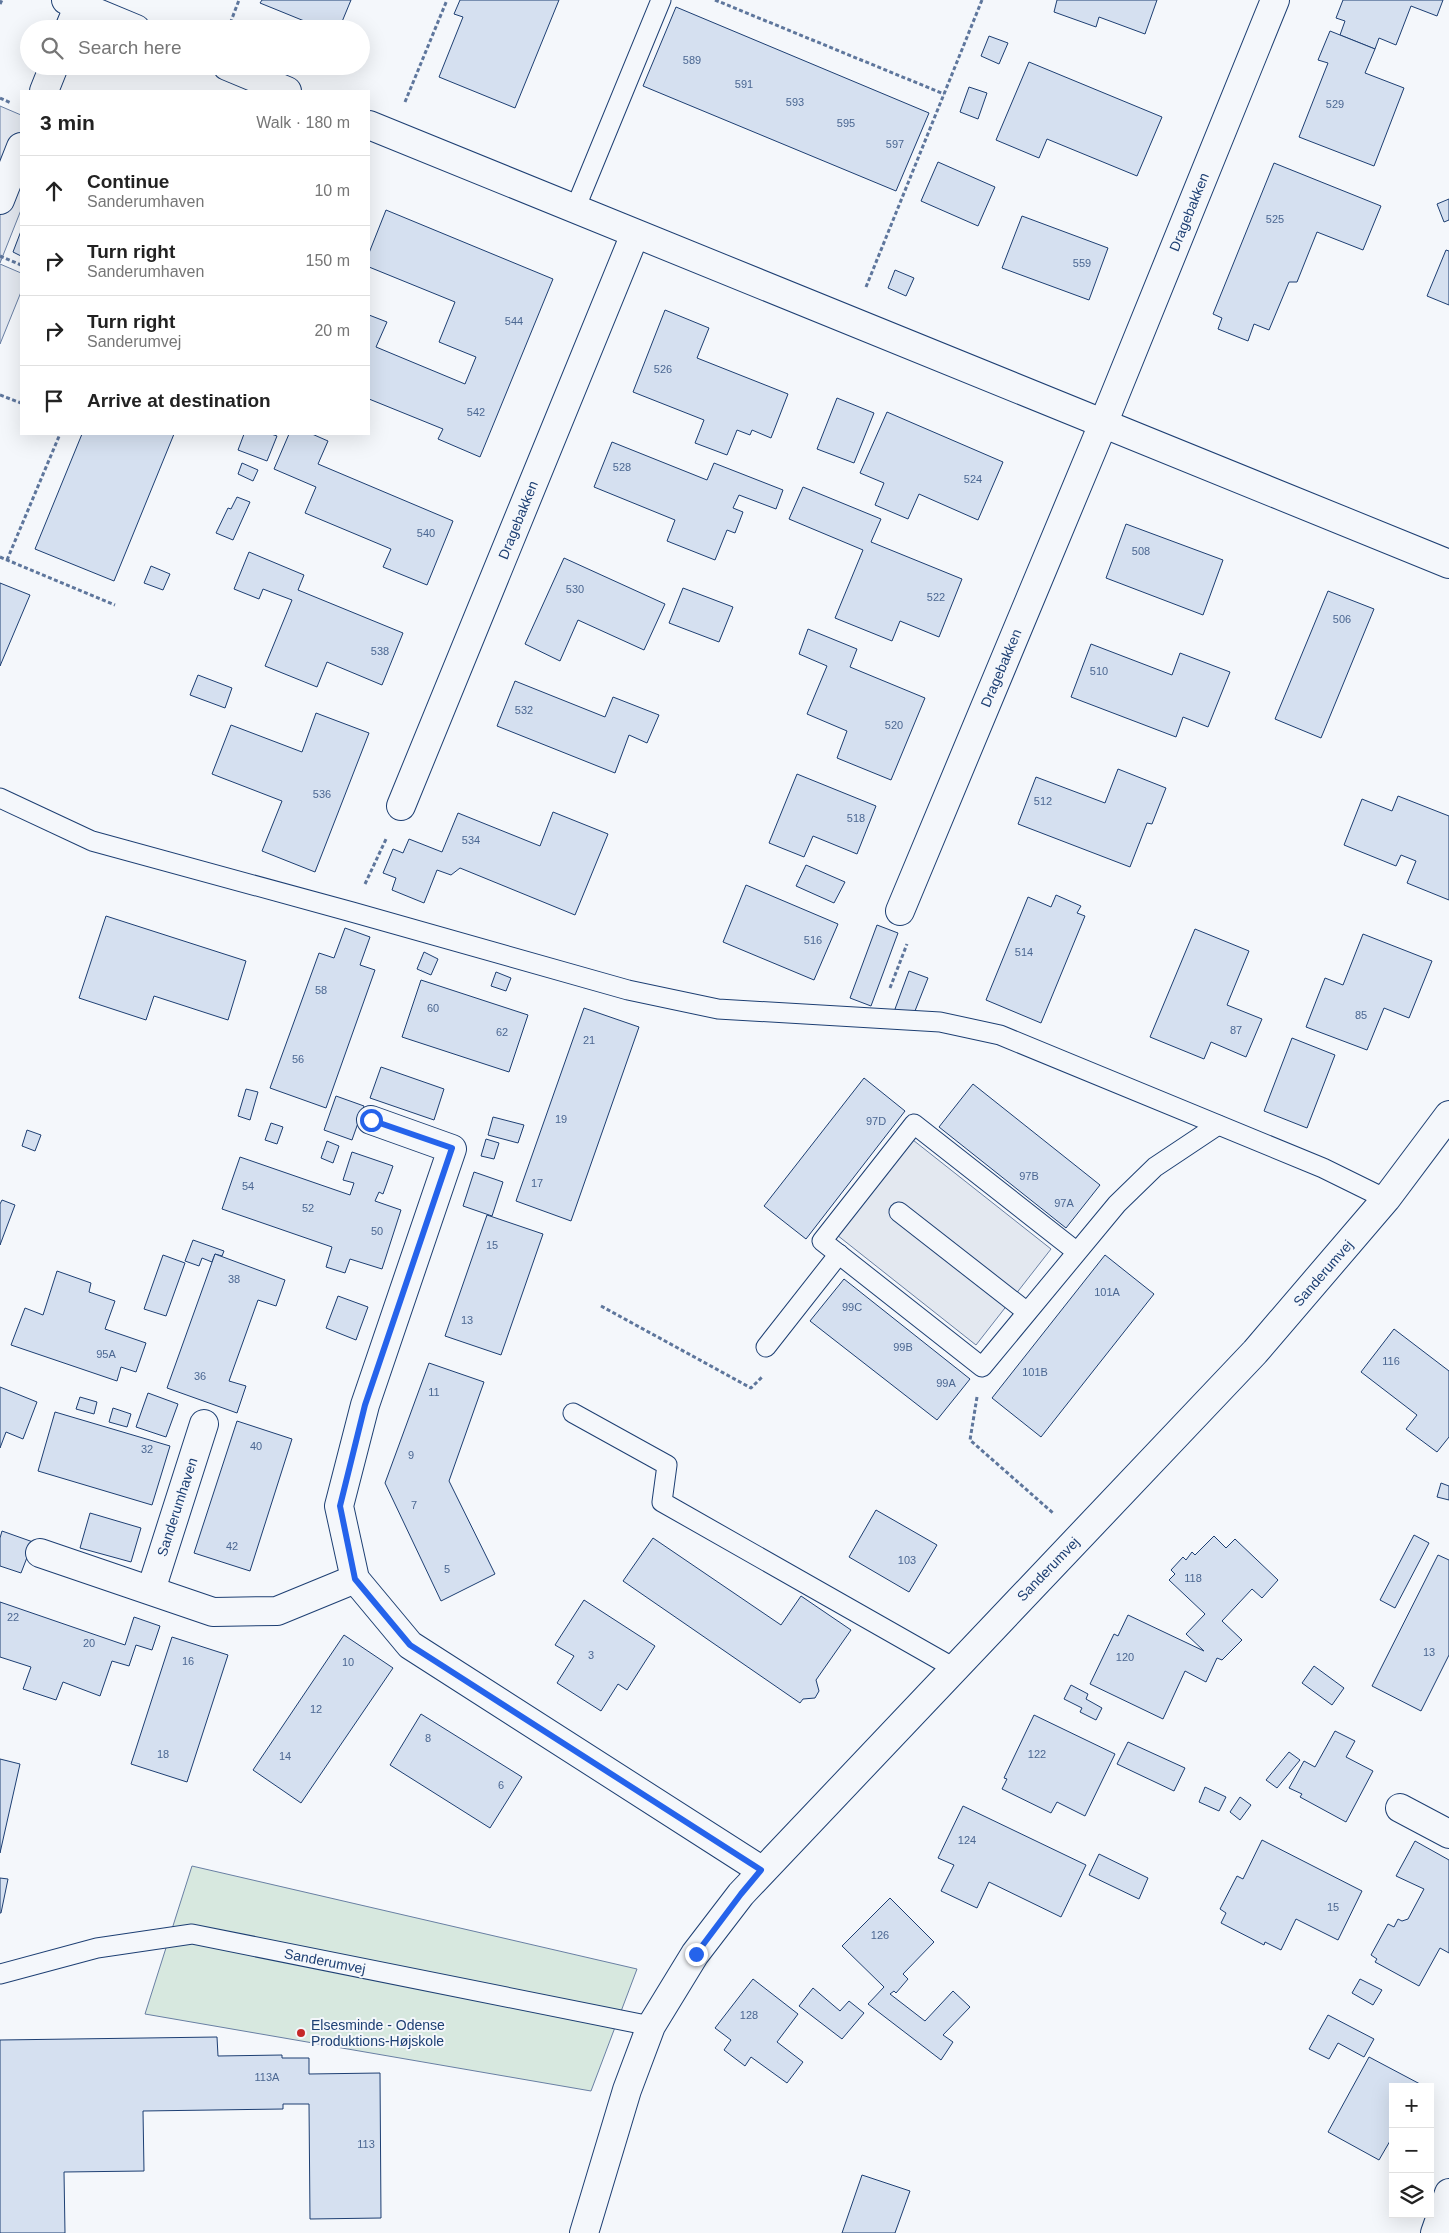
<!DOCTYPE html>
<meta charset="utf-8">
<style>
:root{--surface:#fff;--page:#f6f6f6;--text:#222;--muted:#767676;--line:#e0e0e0}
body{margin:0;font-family:Arial,sans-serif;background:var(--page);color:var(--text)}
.controls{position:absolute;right:15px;bottom:15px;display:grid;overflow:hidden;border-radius:0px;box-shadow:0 5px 20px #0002}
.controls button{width:45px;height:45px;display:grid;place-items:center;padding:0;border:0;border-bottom:1px solid var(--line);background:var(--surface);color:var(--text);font:25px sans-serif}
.stop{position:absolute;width:15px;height:15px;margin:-11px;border:4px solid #2563eb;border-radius:50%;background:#fff}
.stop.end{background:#2563eb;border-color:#fff;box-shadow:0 1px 5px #0008}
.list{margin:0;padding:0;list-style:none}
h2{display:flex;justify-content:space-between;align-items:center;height:65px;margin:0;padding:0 20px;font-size:21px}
h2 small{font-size:16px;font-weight:400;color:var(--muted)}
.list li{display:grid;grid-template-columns:32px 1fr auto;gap:15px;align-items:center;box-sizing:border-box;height:70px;padding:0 20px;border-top:1px solid var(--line)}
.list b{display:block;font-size:19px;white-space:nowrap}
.list p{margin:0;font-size:16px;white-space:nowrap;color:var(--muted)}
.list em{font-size:16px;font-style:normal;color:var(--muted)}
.icon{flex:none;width:28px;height:28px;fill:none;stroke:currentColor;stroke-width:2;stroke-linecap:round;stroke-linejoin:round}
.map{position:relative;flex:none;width:1449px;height:2233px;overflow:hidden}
.search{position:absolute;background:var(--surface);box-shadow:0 5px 20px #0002;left:20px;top:20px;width:350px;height:55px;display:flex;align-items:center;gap:12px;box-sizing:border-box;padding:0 18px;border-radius:28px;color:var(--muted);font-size:19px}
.panel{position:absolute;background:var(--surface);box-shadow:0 5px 20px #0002;left:20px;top:90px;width:350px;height:345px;border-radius:0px}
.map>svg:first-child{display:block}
</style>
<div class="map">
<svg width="1449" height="2233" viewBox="0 0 1449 2233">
<rect width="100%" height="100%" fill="#f4f7fb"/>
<polygon fill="#d7e8df" stroke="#687fa3" points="192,1866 637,1969 591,2091 145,2014"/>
<g fill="#e3e8f0" stroke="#687fa3">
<polygon points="0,106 21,115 21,210 0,263"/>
<polygon points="0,264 21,273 21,292 0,344"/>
<polygon points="913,1140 1051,1249 976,1345 837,1235"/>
</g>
<g fill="#d5e0f0" stroke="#1d3f73">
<polygon points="262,0 351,0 339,29 324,29 260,3"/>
<polygon points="460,0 559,0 515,108 439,77 463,17 454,14"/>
<polygon points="1057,0 1157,0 1145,34 1099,17 1096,27 1054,12"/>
<polygon points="1343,0 1443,0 1437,16 1411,6 1396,45 1379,38 1375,49 1340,35 1345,21 1336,18"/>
<polygon points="676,7 929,113 896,191 643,86"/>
<polygon points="1330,31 1375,49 1365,73 1404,88 1374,166 1299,137 1328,63 1318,60"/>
<polygon points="989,36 1008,43 999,64 981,56"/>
<polygon points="1029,62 1162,117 1137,176 1047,139 1039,158 996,140"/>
<polygon points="969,87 987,93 978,119 960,112"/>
<polygon points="938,162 995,187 978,226 921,201"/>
<polygon points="1274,163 1381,206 1363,250 1317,232 1297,282 1289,282 1269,330 1254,324 1248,341 1218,329 1222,318 1213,314"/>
<polygon points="1449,199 1449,220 1444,222 1437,204"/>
<polygon points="386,210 553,279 480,457 438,439 443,429 369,399 369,315 387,322 376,347 465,384 476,357 439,342 455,302 369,267 369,253"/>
<polygon points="1022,216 1108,248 1089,300 1002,268"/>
<polygon points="21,231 21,256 13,252"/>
<polygon points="1446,250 1449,251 1449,305 1427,296"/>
<polygon points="895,270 914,278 906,296 888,288"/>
<polygon points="665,310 709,328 697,358 788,394 771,438 752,430 750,435 737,430 727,455 695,443 704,420 633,392"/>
<polygon points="837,398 874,413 854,463 817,449"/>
<polygon points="887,412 1003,462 978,520 919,494 908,519 875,505 884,483 860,473"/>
<polygon points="82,434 174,434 114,581 35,549"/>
<polygon points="244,434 271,434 277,436 267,461 238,450"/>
<polygon points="289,434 312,434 328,441 318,464 453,521 427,585 383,567 391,549 305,513 316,487 274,469"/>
<polygon points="612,442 707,480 714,463 783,490 776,509 739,495 733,508 743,512 735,533 727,530 715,560 667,541 675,520 594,487"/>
<polygon points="242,463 258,470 253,481 238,474"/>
<polygon points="803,487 881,519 871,542 962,579 939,637 900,621 892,641 835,618 863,550 789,519"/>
<polygon points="237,497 250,502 233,540 216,533 228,508 231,509"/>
<polygon points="1126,524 1223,560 1203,615 1106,578"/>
<polygon points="249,552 304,575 298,590 403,633 382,685 327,662 317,687 265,666 292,600 263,589 259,599 234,589"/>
<polygon points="564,558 665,604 644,650 578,620 560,661 525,644"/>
<polygon points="151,566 170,574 163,590 144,583"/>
<polygon points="0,583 30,595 0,666"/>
<polygon points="683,588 733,607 719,642 669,623"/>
<polygon points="1328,591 1374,609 1321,738 1275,719"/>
<polygon points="808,629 857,649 850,667 925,698 891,780 837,758 847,731 807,714 827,666 799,654"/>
<polygon points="1091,644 1172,675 1180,653 1230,672 1208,727 1183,717 1176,737 1071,697"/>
<polygon points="198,675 232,688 225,708 190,695"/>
<polygon points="515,681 605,717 613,697 659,715 647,743 629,735 615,773 497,726"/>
<polygon points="316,713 369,733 315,872 262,851 282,801 212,774 231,725 302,752"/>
<polygon points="1118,769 1166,788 1152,824 1147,823 1130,867 1018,824 1036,777 1105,803"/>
<polygon points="797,774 876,806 857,854 813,836 804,857 769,843"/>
<polygon points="1398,796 1449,816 1449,900 1407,883 1416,861 1401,855 1396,866 1344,845 1362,799 1392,811"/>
<polygon points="553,812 608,834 575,915 460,868 451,875 437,870 424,903 392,890 396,878 383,873 393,849 403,853 409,839 442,852 458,813 540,846"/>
<polygon points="806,865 845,882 834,903 796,886"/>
<polygon points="746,885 838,924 814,980 723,942"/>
<polygon points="1056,895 1081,906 1077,913 1085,916 1041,1023 986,1000 1028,897 1051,907"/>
<polygon points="106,916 246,961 228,1020 154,996 146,1020 79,998"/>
<polygon points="877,925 898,933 871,1006 850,998"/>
<polygon points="345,928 370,937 360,965 375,970 326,1108 270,1088 319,953 334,958"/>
<polygon points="1195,929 1249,951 1227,1005 1262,1019 1246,1057 1211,1042 1204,1059 1150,1037"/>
<polygon points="1363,934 1432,961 1409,1018 1384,1008 1367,1050 1306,1027 1325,978 1343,985"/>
<polygon points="424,952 438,959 431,975 417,969"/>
<polygon points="909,971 928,978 913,1016 895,1009"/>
<polygon points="496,972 511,978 506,991 491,986"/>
<polygon points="421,980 528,1015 509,1072 402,1037"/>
<polygon points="584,1008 639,1027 571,1221 516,1201"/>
<polygon points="1292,1038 1335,1055 1307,1128 1264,1111"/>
<polygon points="381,1067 444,1089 434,1120 370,1098"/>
<polygon points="864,1078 905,1111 806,1239 764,1206"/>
<polygon points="973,1084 1100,1185 1066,1228 939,1127"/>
<polygon points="246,1089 258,1092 250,1120 238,1116"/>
<polygon points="336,1096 364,1106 352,1140 324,1130"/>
<polygon points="493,1117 524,1125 518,1143 488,1135"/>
<polygon points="271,1123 283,1127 277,1144 265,1140"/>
<polygon points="27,1130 41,1135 35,1151 22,1146"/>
<polygon points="486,1139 499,1143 494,1159 481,1156"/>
<polygon points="327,1141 339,1146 333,1163 321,1158"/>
<polygon points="352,1152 393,1166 383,1194 379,1192 375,1201 401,1210 382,1269 350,1259 345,1273 326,1267 332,1247 222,1209 240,1157 350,1195 354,1183 343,1180"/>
<polygon points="474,1172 503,1182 492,1216 463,1206"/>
<polygon points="2,1200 15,1205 0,1245 0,1204"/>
<polygon points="487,1215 543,1234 501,1355 445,1336"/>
<polygon points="193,1240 224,1251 222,1256 215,1254 212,1262 202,1258 199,1266 185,1261"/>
<polygon points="215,1254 285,1280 276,1306 258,1300 229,1381 246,1386 237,1413 167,1388"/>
<polygon points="163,1255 185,1263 166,1316 144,1309"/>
<polygon points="1105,1255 1154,1294 1041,1437 992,1398"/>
<polygon points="57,1271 91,1283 89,1292 115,1301 105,1329 146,1343 136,1372 121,1367 117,1381 11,1345 25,1308 43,1315"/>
<polygon points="844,1279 970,1379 937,1420 810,1321"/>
<polygon points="338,1296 368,1307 356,1340 326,1328"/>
<polygon points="1394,1329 1449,1371 1449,1437 1437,1452 1406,1429 1417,1415 1361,1372"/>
<polygon points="429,1363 484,1382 449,1481 495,1574 441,1601 385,1483"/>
<polygon points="0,1387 37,1402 23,1439 6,1432 0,1448"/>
<polygon points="148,1393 178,1404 166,1437 136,1427"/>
<polygon points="80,1397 97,1402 94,1414 76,1409"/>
<polygon points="113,1408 131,1414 127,1427 109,1422"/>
<polygon points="55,1412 170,1446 152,1505 38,1471"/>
<polygon points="237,1421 292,1439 250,1571 194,1553"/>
<polygon points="1441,1483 1449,1486 1449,1500 1437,1497"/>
<polygon points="876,1510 937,1545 909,1592 849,1557"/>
<polygon points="90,1513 141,1528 131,1562 80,1548"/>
<polygon points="2,1531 33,1542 21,1573 0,1566 0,1538"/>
<polygon points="1414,1535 1429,1543 1395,1608 1380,1600"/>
<polygon points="1214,1536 1226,1548 1235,1539 1278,1580 1262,1598 1252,1589 1222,1621 1242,1640 1222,1660 1217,1658 1206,1682 1185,1671 1163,1719 1090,1684 1114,1634 1118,1636 1128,1615 1204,1651 1186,1634 1205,1614 1169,1580 1175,1574 1171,1570 1183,1557 1186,1560 1192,1552 1195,1555"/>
<polygon points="653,1538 781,1625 801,1596 851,1630 816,1680 819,1691 815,1698 803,1699 800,1703 623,1581"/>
<polygon points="1438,1555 1449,1560 1449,1655 1421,1711 1372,1686"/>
<polygon points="584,1600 655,1646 627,1690 618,1684 601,1711 557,1683 574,1656 555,1645"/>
<polygon points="0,1602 125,1645 134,1617 160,1626 152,1650 136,1645 129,1666 112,1661 100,1696 63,1682 56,1700 23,1689 31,1667 0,1657"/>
<polygon points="344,1635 393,1668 301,1803 253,1770"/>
<polygon points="172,1637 228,1655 187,1782 131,1764"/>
<polygon points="1314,1666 1344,1688 1332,1705 1302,1683"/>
<polygon points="1071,1685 1088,1694 1086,1699 1102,1708 1096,1720 1080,1712 1082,1708 1064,1699"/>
<polygon points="421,1714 522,1777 490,1828 390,1765"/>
<polygon points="1034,1715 1115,1754 1085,1816 1057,1802 1051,1813 1002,1789 1007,1779 1004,1778"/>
<polygon points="1335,1731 1355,1741 1346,1757 1373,1771 1346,1822 1300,1797 1302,1794 1289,1788 1304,1761 1315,1767"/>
<polygon points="1128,1742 1185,1768 1174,1791 1117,1764"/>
<polygon points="1289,1752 1300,1760 1277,1788 1266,1780"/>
<polygon points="0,1759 20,1764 0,1853"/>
<polygon points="1205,1787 1226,1797 1219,1811 1199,1802"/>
<polygon points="1240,1797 1251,1805 1240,1820 1230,1812"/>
<polygon points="963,1806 1086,1865 1061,1917 989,1882 977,1908 941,1891 954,1865 938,1858"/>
<polygon points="1262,1840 1362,1891 1338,1940 1296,1919 1281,1950 1265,1942 1264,1945 1221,1923 1226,1913 1220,1909 1237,1876 1243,1879"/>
<polygon points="1415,1841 1449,1860 1449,1953 1440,1948 1419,1986 1375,1962 1377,1959 1371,1955 1388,1924 1394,1927 1398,1919 1402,1921 1408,1919 1424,1889 1396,1876"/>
<polygon points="1099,1854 1148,1878 1139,1899 1089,1875"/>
<polygon points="0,1878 8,1879 1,1913 0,1913"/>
<polygon points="890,1898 934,1942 903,1974 908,1979 896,1993 894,1991 890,1994 925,2021 953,1991 970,2007 943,2035 953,2042 941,2060 868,2004 884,1987 842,1946"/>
<polygon points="753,1979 798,2014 777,2042 803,2062 787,2083 751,2057 745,2066 724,2050 731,2040 715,2028"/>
<polygon points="1360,1979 1382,1990 1373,2005 1352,1993"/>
<polygon points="813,1988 840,2011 849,2001 864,2013 842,2039 799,2006"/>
<polygon points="1328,2015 1374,2039 1364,2057 1338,2043 1329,2059 1309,2049"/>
<polygon points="217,2037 218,2056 282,2055 282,2058 309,2058 309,2074 380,2073 381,2218 310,2219 309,2104 283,2104 283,2109 143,2111 144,2171 64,2172 65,2233 0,2233 0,2040"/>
<polygon points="1369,2057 1420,2084 1419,2087 1393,2087 1393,2143 1390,2141 1379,2160 1328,2132"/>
<polygon points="862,2175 910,2191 895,2233 842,2233"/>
</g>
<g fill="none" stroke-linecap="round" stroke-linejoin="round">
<g stroke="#1d3f73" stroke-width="21">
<g id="service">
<polyline points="575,209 661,0"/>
<polyline points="0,798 92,841 352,912 628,990 718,1009 940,1022 1000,1035 1323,1168 1386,1199"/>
<polyline points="899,1212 1027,1312"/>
<polyline points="1077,1252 914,1124 822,1241 982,1367 1117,1204 1155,1167 1218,1125"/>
<polyline points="766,1347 839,1254"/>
<polyline points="573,1413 667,1465 662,1502 954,1668"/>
<polyline points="0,1974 97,1948 192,1934 651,2026"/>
</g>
</g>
<g stroke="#1d3f73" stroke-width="30">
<g id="minor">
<polyline points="69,29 81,0"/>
<polyline points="44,91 54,66"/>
<polyline points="0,200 21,147"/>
<polyline points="401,806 635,234"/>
<polyline points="900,911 1103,424 1275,0"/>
<polyline points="371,1120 452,1149 365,1405 339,1506 355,1579 410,1645 761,1870"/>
<polyline points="40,1553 213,1612 277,1611 355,1579"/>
<polyline points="151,1590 204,1424"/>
<polyline points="1400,1808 1449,1834"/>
<polyline points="1435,2233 1449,2193"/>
</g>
</g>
<g stroke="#1d3f73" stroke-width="30">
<g id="tertiary">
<polyline points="66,0 136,29"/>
<polyline points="227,66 287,91"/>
<polyline points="369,125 1449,564"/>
<polyline points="584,2233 627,2090 651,2026 695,1954 741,1894 1255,1352 1386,1199 1449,1115"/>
</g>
</g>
<g stroke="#5e769c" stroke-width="3" stroke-dasharray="4 2.5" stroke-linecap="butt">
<polyline points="715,0 944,94"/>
<polyline points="0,4 2,0"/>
<polyline points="228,29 239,0"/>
<polyline points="0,98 11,103"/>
<polyline points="405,102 447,0"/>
<polyline points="0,256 21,265"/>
<polyline points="866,287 982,0"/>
<polyline points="0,395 21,403"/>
<polyline points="0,557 115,605"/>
<polyline points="7,560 60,434"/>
<polyline points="365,884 387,837"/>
<polyline points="890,988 907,944"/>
<polyline points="601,1306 751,1388 762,1377"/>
<polyline points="977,1397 970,1440 1053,1513"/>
</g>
<use href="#service" stroke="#f4f7fb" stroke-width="19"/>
<use href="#minor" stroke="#f4f7fb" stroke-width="28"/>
<use href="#tertiary" stroke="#f4f7fb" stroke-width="28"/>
</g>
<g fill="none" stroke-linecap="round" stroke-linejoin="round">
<polyline stroke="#2563eb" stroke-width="6" points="371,1120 452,1148 365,1405 340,1506 355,1579 410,1645 761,1870 741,1894 696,1954"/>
</g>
<circle fill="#c62828" stroke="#f4f7fb" stroke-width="2" cx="301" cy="2033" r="5"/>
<g text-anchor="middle" stroke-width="4" stroke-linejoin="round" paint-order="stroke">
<g font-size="11" fill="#4b6792">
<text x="692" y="64">589</text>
<text x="744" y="88">591</text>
<text x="795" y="106">593</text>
<text x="1335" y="108">529</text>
<text x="846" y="127">595</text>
<text x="895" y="148">597</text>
<text x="1275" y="223">525</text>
<text x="1082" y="267">559</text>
<text x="514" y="325">544</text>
<text x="663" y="373">526</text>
<text x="476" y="416">542</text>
<text x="622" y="471">528</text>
<text x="973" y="483">524</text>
<text x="426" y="537">540</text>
<text x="1141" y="555">508</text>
<text x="575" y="593">530</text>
<text x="936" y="601">522</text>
<text x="1342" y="623">506</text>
<text x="380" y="655">538</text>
<text x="1099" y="675">510</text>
<text x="524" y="714">532</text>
<text x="894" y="729">520</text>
<text x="322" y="798">536</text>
<text x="1043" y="805">512</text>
<text x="856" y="822">518</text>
<text x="471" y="844">534</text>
<text x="813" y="944">516</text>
<text x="1024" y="956">514</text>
<text x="321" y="994">58</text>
<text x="433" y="1012">60</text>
<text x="1361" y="1019">85</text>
<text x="1236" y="1034">87</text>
<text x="502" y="1036">62</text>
<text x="589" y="1044">21</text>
<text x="298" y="1063">56</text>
<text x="561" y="1123">19</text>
<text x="876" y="1125">97D</text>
<text x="1029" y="1180">97B</text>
<text x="537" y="1187">17</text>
<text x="248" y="1190">54</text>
<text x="1064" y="1207">97A</text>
<text x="308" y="1212">52</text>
<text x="377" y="1235">50</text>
<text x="492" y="1249">15</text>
<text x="234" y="1283">38</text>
<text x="1107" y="1296">101A</text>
<text x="852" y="1311">99C</text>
<text x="467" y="1324">13</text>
<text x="903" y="1351">99B</text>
<text x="106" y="1358">95A</text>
<text x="1391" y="1365">116</text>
<text x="1035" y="1376">101B</text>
<text x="200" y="1380">36</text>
<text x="946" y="1387">99A</text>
<text x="434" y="1396">11</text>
<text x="256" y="1450">40</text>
<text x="147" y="1453">32</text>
<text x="411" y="1459">9</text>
<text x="414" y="1509">7</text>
<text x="232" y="1550">42</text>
<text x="907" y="1564">103</text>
<text x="447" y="1573">5</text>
<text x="1193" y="1582">118</text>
<text x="13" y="1621">22</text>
<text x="89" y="1647">20</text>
<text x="1429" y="1656">13</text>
<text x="591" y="1659">3</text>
<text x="1125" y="1661">120</text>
<text x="188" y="1665">16</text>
<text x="348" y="1666">10</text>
<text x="316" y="1713">12</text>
<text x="428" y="1742">8</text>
<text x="163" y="1758">18</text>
<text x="1037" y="1758">122</text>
<text x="285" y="1760">14</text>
<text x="501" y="1789">6</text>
<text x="967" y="1844">124</text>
<text x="1333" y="1911">15</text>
<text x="880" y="1939">126</text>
<text x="749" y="2019">128</text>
<text x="267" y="2081">113A</text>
<text x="366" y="2148">113</text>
</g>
<g font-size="14" fill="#1d3f73" stroke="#f4f7fb">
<text transform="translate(1189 212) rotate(-68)" y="5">Dragebakken</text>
<text transform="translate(518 520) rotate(-68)" y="5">Dragebakken</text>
<text transform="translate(1001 668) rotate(-67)" y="5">Dragebakken</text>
<text transform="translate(1323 1273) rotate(-49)" y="5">Sanderumvej</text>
<text transform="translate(177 1507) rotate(-72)" y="5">Sanderumhaven</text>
<text transform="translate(1048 1569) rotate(-46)" y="5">Sanderumvej</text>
<text transform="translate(325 1961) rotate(11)" y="5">Sanderumvej</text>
</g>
<g font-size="14" fill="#1d3f73" stroke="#f4f7fb" text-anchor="start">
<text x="311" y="2030">Elsesminde - Odense<tspan x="311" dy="16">Produktions-Højskole</tspan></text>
</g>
</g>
</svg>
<div class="controls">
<button>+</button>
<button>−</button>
<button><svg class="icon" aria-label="layers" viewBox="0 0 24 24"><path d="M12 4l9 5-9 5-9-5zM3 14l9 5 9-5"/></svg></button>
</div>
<div class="stop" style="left:371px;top:1120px"></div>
<div class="stop end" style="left:696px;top:1954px"></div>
<div class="search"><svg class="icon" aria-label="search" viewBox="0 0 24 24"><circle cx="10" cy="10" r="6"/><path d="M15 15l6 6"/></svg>Search here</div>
<section class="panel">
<h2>3 min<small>Walk · 180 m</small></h2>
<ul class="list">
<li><svg class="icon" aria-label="ahead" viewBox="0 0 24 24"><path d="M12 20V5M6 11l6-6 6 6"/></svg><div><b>Continue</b><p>Sanderumhaven</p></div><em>10 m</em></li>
<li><svg class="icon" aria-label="right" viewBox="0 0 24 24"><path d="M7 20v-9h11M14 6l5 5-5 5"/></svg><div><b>Turn right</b><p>Sanderumhaven</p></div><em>150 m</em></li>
<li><svg class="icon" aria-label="right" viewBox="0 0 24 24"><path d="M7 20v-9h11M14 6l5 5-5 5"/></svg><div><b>Turn right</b><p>Sanderumvej</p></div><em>20 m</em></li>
<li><svg class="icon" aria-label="arrive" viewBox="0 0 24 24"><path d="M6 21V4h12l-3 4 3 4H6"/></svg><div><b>Arrive at destination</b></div></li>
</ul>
</section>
</div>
